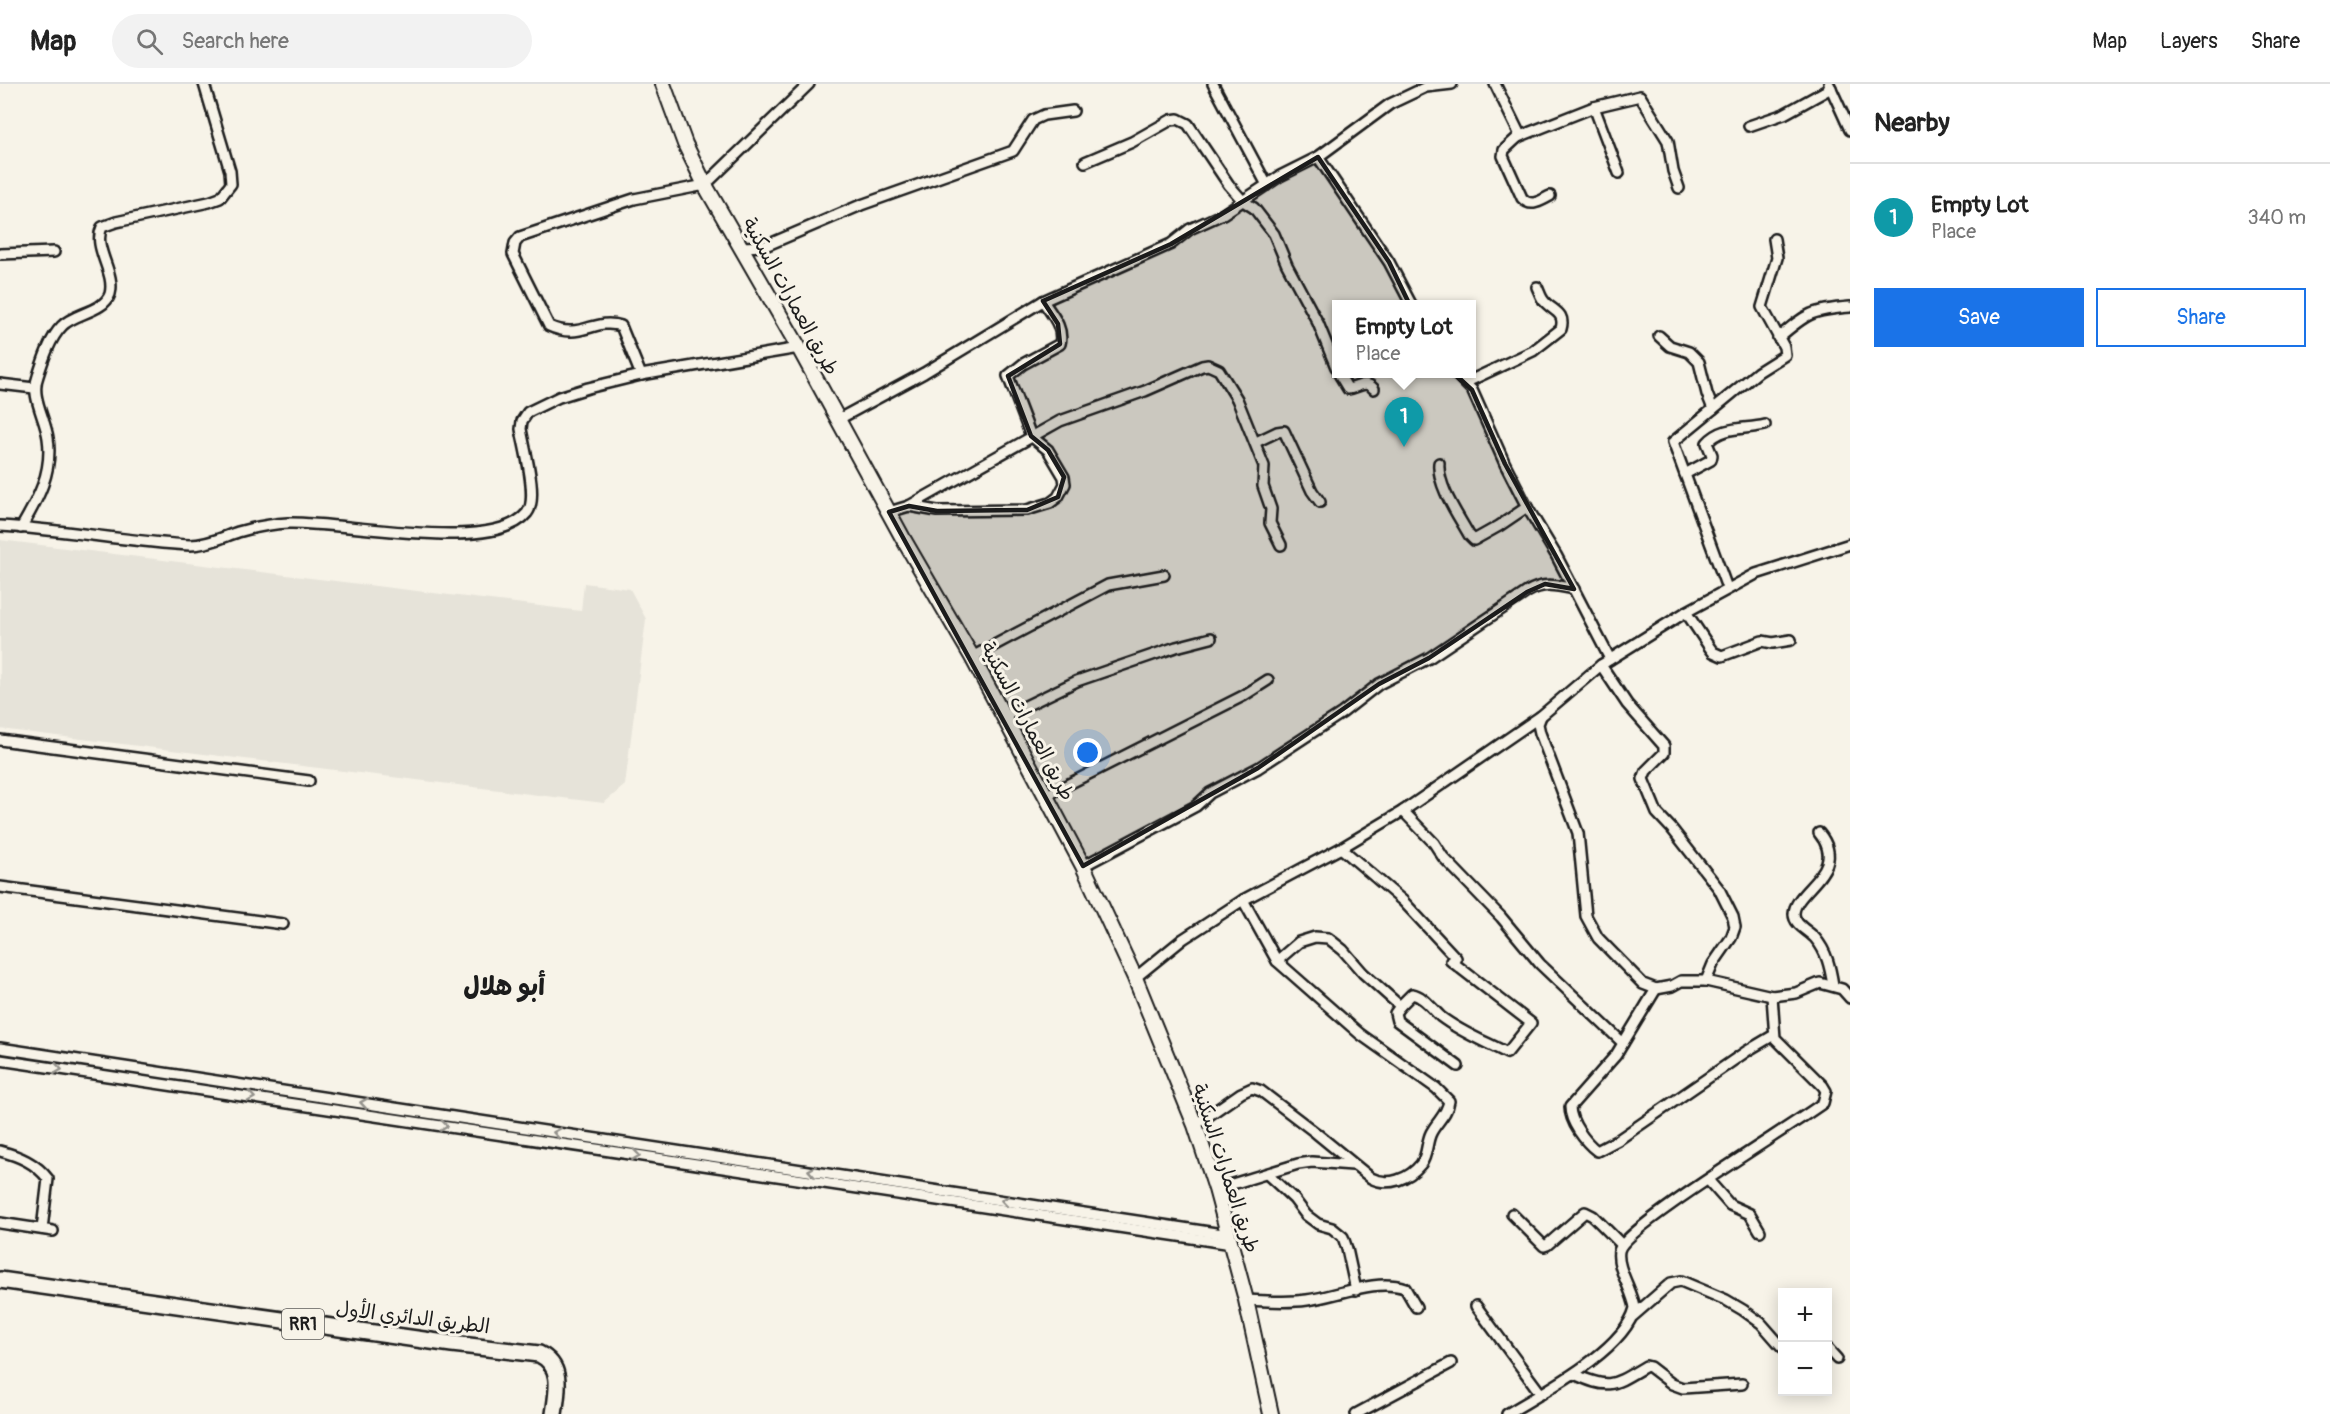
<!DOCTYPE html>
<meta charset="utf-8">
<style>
:root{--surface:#fff;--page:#f2f2f2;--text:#222;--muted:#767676;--line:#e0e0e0;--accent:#1a73e8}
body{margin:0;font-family:Pangolin,"Playpen Sans Arabic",sans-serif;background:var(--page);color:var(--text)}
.controls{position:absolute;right:18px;bottom:18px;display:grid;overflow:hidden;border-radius:0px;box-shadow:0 3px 15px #0003}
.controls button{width:54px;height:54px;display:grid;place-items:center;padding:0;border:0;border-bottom:2px solid var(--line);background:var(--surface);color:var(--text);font:30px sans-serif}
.you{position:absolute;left:1088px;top:669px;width:21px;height:21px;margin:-15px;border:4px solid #fff;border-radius:50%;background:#1a73e8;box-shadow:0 0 0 9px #1a73e833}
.badge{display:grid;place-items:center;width:39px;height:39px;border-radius:50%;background:var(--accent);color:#fff;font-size:20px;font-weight:700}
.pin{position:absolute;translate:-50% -50px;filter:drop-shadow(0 2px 3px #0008)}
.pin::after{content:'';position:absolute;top:32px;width:21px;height:18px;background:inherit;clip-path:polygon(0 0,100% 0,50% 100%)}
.popup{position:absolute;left:1332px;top:216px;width:144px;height:78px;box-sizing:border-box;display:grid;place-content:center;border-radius:0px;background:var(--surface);filter:drop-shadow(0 2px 4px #0005);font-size:20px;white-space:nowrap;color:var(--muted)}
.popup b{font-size:22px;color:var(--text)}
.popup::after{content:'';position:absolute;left:50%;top:100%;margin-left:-12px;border:12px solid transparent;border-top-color:var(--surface)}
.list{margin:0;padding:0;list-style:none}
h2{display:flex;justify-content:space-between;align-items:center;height:78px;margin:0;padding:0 24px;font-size:26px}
h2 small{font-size:20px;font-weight:400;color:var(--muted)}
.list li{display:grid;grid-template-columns:39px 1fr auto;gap:18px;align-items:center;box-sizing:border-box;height:108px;padding:0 24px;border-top:2px solid var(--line)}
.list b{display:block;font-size:22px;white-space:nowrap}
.list p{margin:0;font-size:20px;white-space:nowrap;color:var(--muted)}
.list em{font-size:20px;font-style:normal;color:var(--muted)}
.actions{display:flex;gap:12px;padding:18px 24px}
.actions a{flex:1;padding:14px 0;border:2px solid var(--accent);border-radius:0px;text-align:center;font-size:21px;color:var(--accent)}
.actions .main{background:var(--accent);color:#fff}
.icon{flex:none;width:33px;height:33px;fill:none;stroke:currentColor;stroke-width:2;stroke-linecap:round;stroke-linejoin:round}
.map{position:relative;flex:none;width:1850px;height:1330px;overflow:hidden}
header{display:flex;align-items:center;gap:36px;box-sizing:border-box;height:84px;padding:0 30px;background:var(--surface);border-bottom:2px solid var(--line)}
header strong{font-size:28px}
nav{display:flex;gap:33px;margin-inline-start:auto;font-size:21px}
.search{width:420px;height:54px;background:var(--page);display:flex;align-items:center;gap:15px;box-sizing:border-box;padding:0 21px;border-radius:33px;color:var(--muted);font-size:22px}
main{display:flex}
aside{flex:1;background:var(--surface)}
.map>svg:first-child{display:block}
</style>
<header>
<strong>Map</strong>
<div class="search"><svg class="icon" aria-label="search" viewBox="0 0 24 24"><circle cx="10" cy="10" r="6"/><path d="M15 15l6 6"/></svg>Search here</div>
<nav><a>Map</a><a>Layers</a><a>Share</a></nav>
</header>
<main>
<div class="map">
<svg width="1850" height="1330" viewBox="0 0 1850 1330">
<rect width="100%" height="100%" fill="#f7f3e8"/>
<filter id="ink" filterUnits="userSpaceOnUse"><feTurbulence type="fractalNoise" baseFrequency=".0167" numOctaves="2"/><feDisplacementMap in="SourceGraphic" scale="12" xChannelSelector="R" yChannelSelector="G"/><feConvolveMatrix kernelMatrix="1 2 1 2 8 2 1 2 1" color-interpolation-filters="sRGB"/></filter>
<g filter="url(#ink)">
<polygon fill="#e6e3d9" points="0,456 581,527 584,499 630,505 646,535 625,701 604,719 0,645"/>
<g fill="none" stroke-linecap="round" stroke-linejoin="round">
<g stroke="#1c1c1c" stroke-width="14">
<g id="minor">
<polyline points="1213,0 1267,101"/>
<path d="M1495,0L1519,49L1518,53L1504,66L1503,72L1522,114C1531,124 1540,117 1550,112"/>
<polyline points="1829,0 1850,46"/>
<polyline points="1594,23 1619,89"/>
<polyline points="1749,42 1784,30 1831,4"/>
<polyline points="1518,53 1594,23 1640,12 1668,57 1673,87 1679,104"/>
<polyline points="1318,73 1389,178 1411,220"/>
<polyline points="1085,78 1132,58 1171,36 1178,35 1188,40 1229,101 1243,117 1254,124 1274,150 1287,181 1318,239 1336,283"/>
<polyline points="742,163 765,162 861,121 1013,67 1033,36 1044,31 1073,27"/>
<polyline points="0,170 54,168"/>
<polyline points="1659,252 1670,262 1689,268 1699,278 1707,310 1713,325"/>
<path d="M1778,254C1807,229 1812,226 1850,223"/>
<path d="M1339,290L1348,305C1358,304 1365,295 1374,305"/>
<polyline points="1456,290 1472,306 1505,380 1527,423 1556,471 1610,575"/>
<path d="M641,291L621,242C594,233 581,257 549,242L513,170L515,159L520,153L634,115L705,101L809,0"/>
<path d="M1467,298L1533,267L1561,245C1566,228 1552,227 1544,217C1541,214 1539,207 1537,203"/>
<polyline points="0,300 34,304"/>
<polyline points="837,336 924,289 1043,217 1171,160 1190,145 1223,130 1280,92 1318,73 1390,20 1426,3 1452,0"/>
<polyline points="1256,358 1277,348 1284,347 1312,407 1320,418"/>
<path d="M1439,379C1437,402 1458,431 1469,451L1474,456L1499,442L1527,423"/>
<path d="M1685,390L1711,376L1712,371L1707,359C1723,341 1745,346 1765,341"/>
<path d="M909,422L937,427L1027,426L1050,419L1058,413L1065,400L1064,393L1048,366L1031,352L1008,292L1023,280L1060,260C1064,243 1052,231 1043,217"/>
<polyline points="889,428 909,422 1060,337 1145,307 1202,282 1208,281 1219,286 1237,315 1264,382 1263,402 1271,425 1270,439 1281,461"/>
<path d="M0,442C64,445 127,458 190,461C207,461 223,453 238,448C255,443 271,440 288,439C342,437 493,471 527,429C539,415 524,363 521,345L522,337L528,328L559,313L588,304L641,291L799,264"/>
<path d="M21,444C38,415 53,388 48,354C45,333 30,312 38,292C43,276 50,254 62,242C74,229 104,228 110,210C116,188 92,164 102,143L116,138L209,118L220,114L231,100L230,87L204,0"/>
<polyline points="1727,504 1673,358 1758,288 1785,271 1784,263 1762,223 1777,174 1774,155"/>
<polyline points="1686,528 1710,564 1713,568 1722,572 1762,557 1773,559 1791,556"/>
<polyline points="972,573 1108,501 1164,491"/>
<polyline points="1601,581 1627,620 1664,662 1664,669 1646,687 1643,695 1657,729 1672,745 1719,805 1733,833 1735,843 1731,854 1713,880 1706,897"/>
<polyline points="1541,632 1538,640 1540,649 1578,749 1586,832 1598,854 1643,900 1656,905 1672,902 1681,897 1706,897 1772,912 1796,909 1820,899 1842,905 1850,914"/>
<polyline points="1003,633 1077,597 1176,563 1211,554"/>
<polyline points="0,656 309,697"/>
<polyline points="1045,712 1243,612 1268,596"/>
<polyline points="1403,727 1434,759 1443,773 1501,833 1540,880 1623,959"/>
<path d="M1819,749C1850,787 1794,805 1794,830C1794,841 1809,847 1815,854C1827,868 1830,883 1833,901"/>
<path d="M1083,782L1196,722L1210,709L1258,684L1342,629L1379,600L1429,574L1527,508C1544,498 1555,501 1574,505"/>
<polyline points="0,803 283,840"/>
<path d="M1277,877L1299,858L1315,853L1328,854L1343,866L1363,889L1400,922L1412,910C1424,912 1432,925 1441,933C1462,949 1484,957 1507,969L1531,939L1451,877L1456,874L1403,817L1341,764"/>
<polyline points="1135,894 1183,855 1243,816 1341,764 1403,727 1541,632 1601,581 1686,528 1756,490 1850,460"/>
<path d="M1656,905L1616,971L1570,1023C1570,1038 1585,1058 1597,1067L1618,1056L1747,967L1774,951"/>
<polyline points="1400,922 1395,929 1397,937 1458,982"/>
<polyline points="0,964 1229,1151"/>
<polyline points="0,976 1232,1160"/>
<path d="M1195,1041L1241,1009L1252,1004L1261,1007L1316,1049L1371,1094C1388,1103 1409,1095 1421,1080C1428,1071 1426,1059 1431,1049C1437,1037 1447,1031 1449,1017L1436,1004L1360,950L1277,877L1243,816"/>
<path d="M0,1067C19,1072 36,1079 48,1095L42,1145"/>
<polyline points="1267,1090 1294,1115 1306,1131 1318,1140 1332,1144 1343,1153 1347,1165 1356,1206"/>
<polyline points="1708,1096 1730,1121 1750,1130 1760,1147"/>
<polyline points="1216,1105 1298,1080 1312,1078 1353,1081"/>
<polyline points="1512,1130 1544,1162 1547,1161 1585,1128 1593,1132 1621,1160"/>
<polyline points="0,1139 53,1147"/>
<path d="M1246,1216C1266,1217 1287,1219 1307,1216C1338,1212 1375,1194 1405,1204L1416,1223"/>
<polyline points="1476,1222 1541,1310"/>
<polyline points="1633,1232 1671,1199 1681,1197 1726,1216 1743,1226 1761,1239 1782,1263"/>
<polyline points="1828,1265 1837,1275"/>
<path d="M1574,1290C1610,1306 1612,1302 1646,1282L1650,1283L1672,1300L1683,1304L1742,1300"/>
<polyline points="1356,1330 1451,1279"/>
<path d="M1507,1330C1543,1308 1624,1267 1635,1224C1633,1207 1616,1184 1619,1167C1623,1144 1794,1041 1823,1019L1826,1007L1823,1002L1775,954L1772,912"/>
</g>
</g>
<g stroke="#1c1c1c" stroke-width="18">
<polyline id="secondary" points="663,0 685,60 705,101 799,264 905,458 972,573 1083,782 1135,894 1195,1041 1216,1105 1246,1216 1271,1330"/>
</g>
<g stroke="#1c1c1c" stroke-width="20">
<path id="primary" d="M0,1196L452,1260L539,1270C564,1282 557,1308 554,1330"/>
</g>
<use href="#minor" stroke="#f7f3e8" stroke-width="9"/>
<use href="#secondary" stroke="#f7f3e8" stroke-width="14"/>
<use href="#primary" stroke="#f7f3e8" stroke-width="15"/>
</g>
<defs><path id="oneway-chevron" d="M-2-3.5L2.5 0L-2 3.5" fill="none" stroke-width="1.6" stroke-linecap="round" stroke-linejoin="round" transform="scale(1.5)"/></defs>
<g stroke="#94928c">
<use href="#oneway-chevron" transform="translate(58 985) rotate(8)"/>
<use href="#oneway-chevron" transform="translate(251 1013) rotate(8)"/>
<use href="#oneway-chevron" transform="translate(364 1019) rotate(-171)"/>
<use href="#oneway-chevron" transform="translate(444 1042) rotate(8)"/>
<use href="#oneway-chevron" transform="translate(557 1049) rotate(-171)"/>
<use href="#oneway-chevron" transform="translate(636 1071) rotate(8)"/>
<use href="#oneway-chevron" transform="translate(812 1087) rotate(-171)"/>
<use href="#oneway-chevron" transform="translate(1005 1117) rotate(-171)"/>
</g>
</g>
<path fill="#1c1c1c" fill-opacity="0.2" stroke="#1c1c1c" stroke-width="4.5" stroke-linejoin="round" d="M1318,73L1389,178L1434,271L1472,306L1505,380L1574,505L1545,500L1527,508L1429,574L1379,600L1258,684L1083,782L889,428L909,422L937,427L1027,426L1058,413L1064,393L1048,366L1031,352L1008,292L1060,260L1058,240L1043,217L1171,160Z"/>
<g text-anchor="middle" stroke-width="6" stroke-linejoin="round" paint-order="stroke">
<rect fill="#f7f3e8" stroke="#5e5c59" stroke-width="1.5" x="282" y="1225" width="42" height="30" rx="4.5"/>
<g font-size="18" font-weight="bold" fill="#1c1c1c">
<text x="303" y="1246">RR1</text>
</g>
<g font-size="20" fill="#1c1c1c" stroke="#f7f3e8">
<text transform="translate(791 212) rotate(61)" y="7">طريق العمارات السكنية</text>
<text transform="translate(1028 637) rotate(62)" y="7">طريق العمارات السكنية</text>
<text transform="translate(1226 1084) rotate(72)" y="7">طريق العمارات السكنية</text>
<text transform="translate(413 1233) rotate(7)" y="7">الطريق الدائري الأول</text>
</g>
<g font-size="26" font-weight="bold" fill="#1c1c1c" stroke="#f7f3e8">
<text x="504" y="911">أبو هلال</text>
</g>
</g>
</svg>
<div class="controls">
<button>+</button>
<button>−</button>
</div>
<div class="you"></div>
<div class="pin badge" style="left:1404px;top:363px;background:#0f9aa8">1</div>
<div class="popup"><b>Empty Lot</b>Place</div>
</div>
<aside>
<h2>Nearby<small></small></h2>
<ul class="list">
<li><span class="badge" style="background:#0f9aa8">1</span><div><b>Empty Lot</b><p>Place</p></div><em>340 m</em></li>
</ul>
<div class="actions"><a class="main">Save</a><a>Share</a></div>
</aside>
</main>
